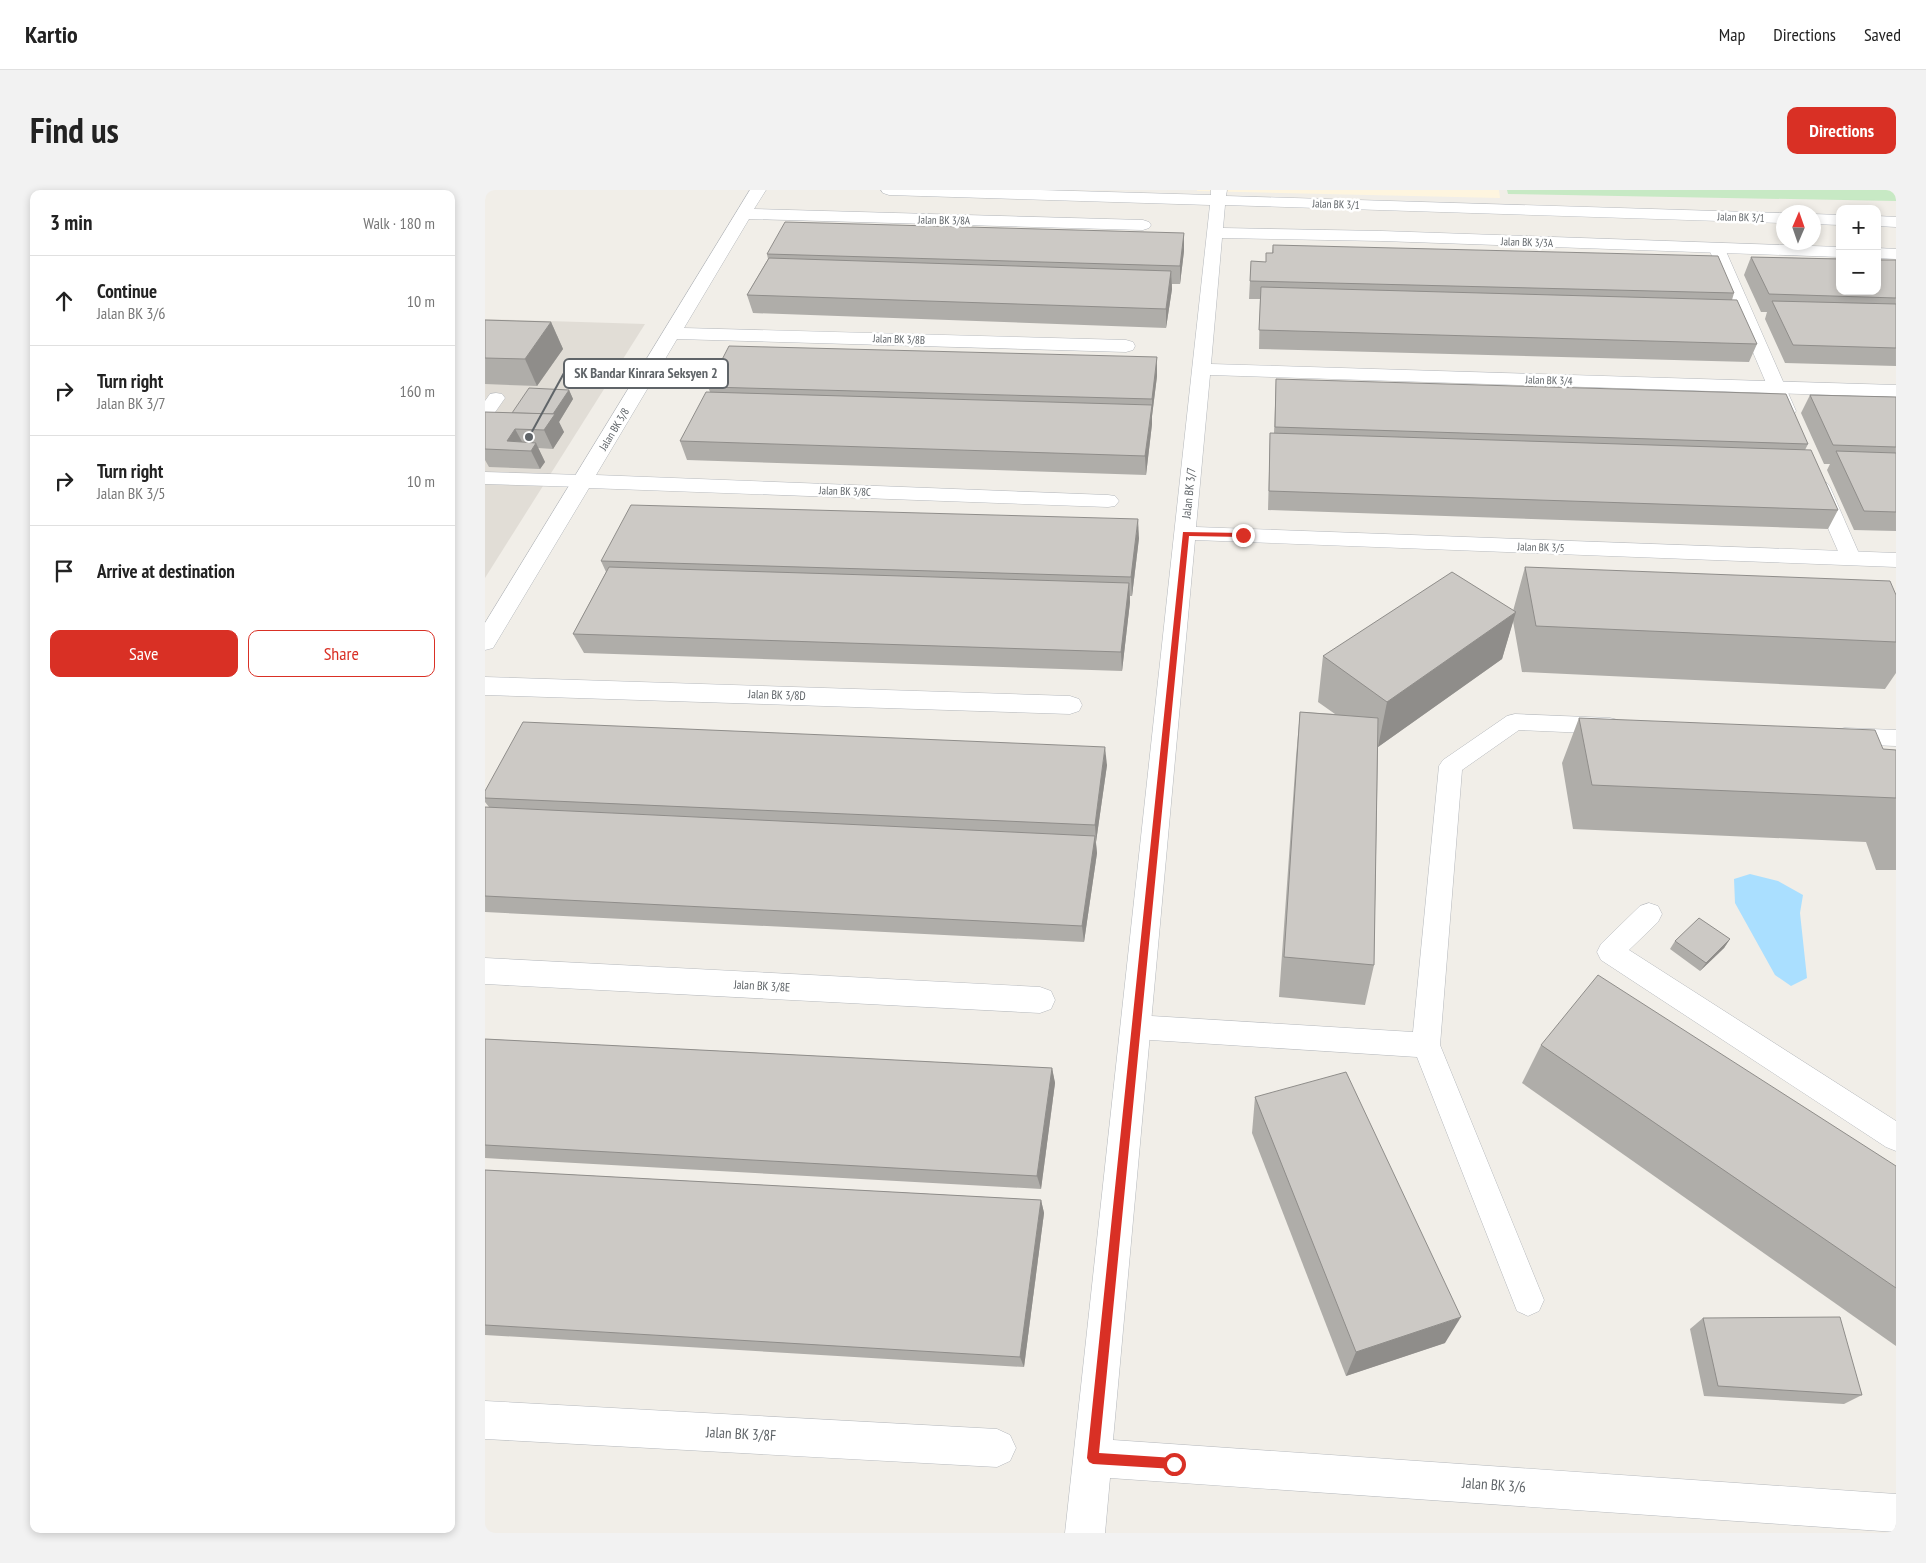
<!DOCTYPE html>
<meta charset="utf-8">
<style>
:root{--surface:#fff;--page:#f2f2f2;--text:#222;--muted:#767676;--line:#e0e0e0;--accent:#d93025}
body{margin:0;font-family:"PT Sans Narrow",sans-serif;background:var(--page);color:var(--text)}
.controls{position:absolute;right:15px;top:15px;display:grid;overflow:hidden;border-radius:10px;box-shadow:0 2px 8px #0003}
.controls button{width:45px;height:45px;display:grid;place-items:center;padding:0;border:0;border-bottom:1px solid var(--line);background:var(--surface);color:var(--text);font:25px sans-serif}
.compass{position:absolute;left:1291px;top:15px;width:45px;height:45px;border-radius:50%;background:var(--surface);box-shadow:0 2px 8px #0003;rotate:2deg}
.stop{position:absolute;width:15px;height:15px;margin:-11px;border:4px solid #d93025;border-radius:50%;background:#fff}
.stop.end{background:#d93025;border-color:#fff;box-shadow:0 1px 5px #0008}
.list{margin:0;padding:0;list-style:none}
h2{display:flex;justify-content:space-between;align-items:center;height:65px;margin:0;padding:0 20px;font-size:21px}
h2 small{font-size:16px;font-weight:400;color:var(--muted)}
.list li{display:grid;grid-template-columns:32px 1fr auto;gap:15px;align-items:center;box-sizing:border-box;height:90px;padding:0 20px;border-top:1px solid var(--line)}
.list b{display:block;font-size:19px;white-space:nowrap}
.list p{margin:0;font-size:16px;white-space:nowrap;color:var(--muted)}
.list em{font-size:16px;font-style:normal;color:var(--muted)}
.actions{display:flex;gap:10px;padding:15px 20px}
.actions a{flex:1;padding:11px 0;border:1px solid var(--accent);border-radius:10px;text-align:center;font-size:18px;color:var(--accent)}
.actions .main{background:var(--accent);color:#fff}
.icon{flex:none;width:28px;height:28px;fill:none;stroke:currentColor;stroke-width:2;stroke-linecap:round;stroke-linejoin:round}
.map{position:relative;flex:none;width:1411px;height:1343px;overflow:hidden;border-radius:10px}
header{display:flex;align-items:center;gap:30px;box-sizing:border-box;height:70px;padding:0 25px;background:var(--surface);border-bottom:1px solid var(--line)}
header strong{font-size:24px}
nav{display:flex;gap:28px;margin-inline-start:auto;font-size:18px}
.intro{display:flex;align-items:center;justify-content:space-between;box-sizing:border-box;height:120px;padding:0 30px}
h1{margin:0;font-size:35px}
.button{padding:12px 22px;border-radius:10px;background:var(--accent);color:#fff;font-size:18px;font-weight:700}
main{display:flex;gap:30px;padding:0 30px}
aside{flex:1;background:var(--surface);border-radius:10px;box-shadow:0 2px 8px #0003}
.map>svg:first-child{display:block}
</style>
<header>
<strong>Kartio</strong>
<nav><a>Map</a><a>Directions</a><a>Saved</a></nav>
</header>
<div class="intro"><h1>Find us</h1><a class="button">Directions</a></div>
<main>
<aside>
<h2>3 min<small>Walk · 180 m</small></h2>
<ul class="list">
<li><svg class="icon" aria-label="ahead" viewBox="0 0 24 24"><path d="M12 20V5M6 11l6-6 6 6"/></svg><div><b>Continue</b><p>Jalan BK 3/6</p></div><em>10 m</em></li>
<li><svg class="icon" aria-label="right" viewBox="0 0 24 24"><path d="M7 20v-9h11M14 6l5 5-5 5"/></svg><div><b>Turn right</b><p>Jalan BK 3/7</p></div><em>160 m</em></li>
<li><svg class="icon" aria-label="right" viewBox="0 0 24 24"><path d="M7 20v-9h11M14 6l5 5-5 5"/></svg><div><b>Turn right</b><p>Jalan BK 3/5</p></div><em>10 m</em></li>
<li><svg class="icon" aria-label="arrive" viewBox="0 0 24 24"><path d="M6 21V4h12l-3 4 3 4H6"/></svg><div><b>Arrive at destination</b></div></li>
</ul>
<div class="actions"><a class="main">Save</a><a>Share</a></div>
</aside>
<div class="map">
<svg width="1411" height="1343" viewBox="0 0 1411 1343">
<rect width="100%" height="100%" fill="#f1eee8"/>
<polygon fill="#fef5df" points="712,0 1014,0 1015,8 712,1"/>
<polygon fill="#e1ddd6" points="0,129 160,134 0,388"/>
<polygon fill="#c7e9c4" points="1022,0 1411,0 1411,11 1023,4"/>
<polygon fill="#aadfff" points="1265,684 1293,691 1318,705 1315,723 1322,788 1306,796 1290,785 1250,713 1249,689"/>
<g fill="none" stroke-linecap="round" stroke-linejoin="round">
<g stroke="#b5b8bc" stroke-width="1">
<g id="service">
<polygon points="1232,54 1237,56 1240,59 1311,221 1308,225 1302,226 1296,225 1293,221 1224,59 1227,56"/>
<polygon points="11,203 17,204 20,208 6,228 0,229 0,211 5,204"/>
<polygon points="0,282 97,285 104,287 106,291 104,295 97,297 0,294"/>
<polygon points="1335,291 1342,293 1345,297 1376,368 1373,373 1366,374 1359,373 1356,368 1325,297 1328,293"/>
<polygon points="1030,524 1125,528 1133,530 1136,536 1133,542 1125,544 1034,540 977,580 955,855 1059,1110 1054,1121 1043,1126 1032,1121 932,867 650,849 640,846 636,837 640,828 650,825 928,842 954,576 958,570 1022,526"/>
<polygon points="1360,538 1411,540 1411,556 1360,554 1352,552 1349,546 1352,540"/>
<polygon points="1164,713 1173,716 1177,724 1173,732 1144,760 1411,931 1411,961 1401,957 1116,770 1112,762 1116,754 1155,716"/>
</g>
</g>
<g stroke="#b5b8bc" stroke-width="1">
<g id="minor">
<polygon points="265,0 281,0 269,19 658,30 664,32 666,35 664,38 658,40 264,29 199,138 641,150 648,152 650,156 648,160 641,162 192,149 111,285 623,305 630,306 634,311 630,316 623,317 104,298 8,458 0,460 0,433"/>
<polygon points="396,0 555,0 726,5 726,0 742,0 741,6 1298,23 1298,33 740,15 738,38 897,41 1355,57 1355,67 897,51 737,48 726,174 1411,195 1411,207 725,185 711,337 1411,363 1411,377 710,350 628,1250 1411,1304 1411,1342 625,1288 620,1343 580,1343 725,15 404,5 398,3"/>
<polygon points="1328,24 1355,25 1355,35 1328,34"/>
<polygon points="1392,26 1411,27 1411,37 1392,36"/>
<polygon points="1392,58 1411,59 1411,69 1392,68"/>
<polygon points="0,487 585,506 594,509 597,515 594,521 585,524 0,505"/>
<polygon points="0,768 555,797 566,801 570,810 566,819 555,823 0,794"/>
<polygon points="0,1211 512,1239 525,1245 531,1258 525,1271 512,1277 0,1249"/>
</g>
</g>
<use href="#service" fill="#fff" fill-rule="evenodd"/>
<use href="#minor" fill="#fff" fill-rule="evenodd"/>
</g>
<g fill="#afada9">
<polygon points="699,43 699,61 695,94 687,94 687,99 681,138 268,123 262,105 283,69 282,64"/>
<polygon points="788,55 1249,103 1247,110 1272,154 1264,172 774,159 775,109 764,109 766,71 781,72 787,63"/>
<polygon points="1266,67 1411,70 1411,176 1300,173 1280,129 1282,122 1276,122 1259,85"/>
<polygon points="0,130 66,132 78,159 52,196 0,194"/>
<polygon points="672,167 672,186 667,226 667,234 661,285 202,270 195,251 225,202 223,197"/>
<polygon points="791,189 1323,254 1320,260 1353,320 1343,339 783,320 785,243 789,243"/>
<polygon points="84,200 88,209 74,232 79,242 68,259 53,258 60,272 55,279 4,277 0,270 0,222 27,223"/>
<polygon points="1325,205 1411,207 1411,341 1369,340 1342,280 1345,274 1339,274 1316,223"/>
<polygon points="654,348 647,406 645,406 645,412 637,481 99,463 88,444 121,382 116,371"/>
<polygon points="1040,377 1411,405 1411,483 1400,499 1037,482 1028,431 1017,469 893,557 889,775 880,815 794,807 811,567 815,522 850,524 833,512 838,466 1028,421"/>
<polygon points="1094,528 1398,559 1411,560 1411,680 1391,680 1381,652 1088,639 1077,573"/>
<polygon points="622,575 611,652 612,663 599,752 0,722 0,617 4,617 0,612 0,601"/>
<polygon points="1245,749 1239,758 1215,781 1185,759 1190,751"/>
<polygon points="0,849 567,878 570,893 556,999 0,968"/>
<polygon points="1056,855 1411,976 1411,1156 1037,893"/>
<polygon points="770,907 960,1153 861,1186 767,943"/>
<polygon points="0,980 556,1010 559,1023 539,1177 0,1145"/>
<polygon points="1218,1128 1377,1205 1359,1214 1219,1206 1205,1139"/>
</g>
<g fill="#8f8d8a">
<polygon points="699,43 699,61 695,94 695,76"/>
<polygon points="686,81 687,99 681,138 681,119"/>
<polygon points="66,132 78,159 52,196 40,169"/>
<polygon points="672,167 672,186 667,226 667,234 661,285 660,266 667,217 667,209"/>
<polygon points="84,200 88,209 74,232 79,242 68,259 59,240 68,224"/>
<polygon points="30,239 40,257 22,251"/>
<polygon points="51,253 60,272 55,279 46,261"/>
<polygon points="653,329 654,348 647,406 646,387"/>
<polygon points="644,393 645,412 637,481 636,462"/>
<polygon points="1031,422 1017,469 893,557 902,512"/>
<polygon points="620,557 622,575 611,652 610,635"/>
<polygon points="610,646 612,663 599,752 597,736"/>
<polygon points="1245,749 1239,758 1215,781 1221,773"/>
<polygon points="567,878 570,893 556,999 552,986"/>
<polygon points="556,1010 559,1023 539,1177 535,1167"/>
<polygon points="976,1127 960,1153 861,1186 871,1162"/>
</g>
<g fill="#ccc9c5" stroke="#8f8d8a">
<polygon points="300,32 699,43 695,76 282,64"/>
<polygon points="788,55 1233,66 1249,103 765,91 766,71 781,72 781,63 788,63"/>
<polygon points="1266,67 1355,69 1355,101 1392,101 1392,70 1411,70 1411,108 1284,104"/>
<polygon points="284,68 686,81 681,119 262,105"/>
<polygon points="776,97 1252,110 1272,154 774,140"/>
<polygon points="1287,111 1411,114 1411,158 1308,155"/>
<polygon points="0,130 66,132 40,169 0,168"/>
<polygon points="244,156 672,167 667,209 223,197"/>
<polygon points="791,189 1301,204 1323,254 790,237"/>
<polygon points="44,198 84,200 68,224 27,223"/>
<polygon points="221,202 667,215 660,266 195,251"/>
<polygon points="1325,205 1411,207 1411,257 1348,255"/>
<polygon points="0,222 70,224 59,240 30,239 22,251 51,253 46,261 0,259"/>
<polygon points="785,243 1326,260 1353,320 784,301"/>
<polygon points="1351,261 1411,263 1411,322 1379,321"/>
<polygon points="146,315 653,329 646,387 116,371"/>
<polygon points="124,377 644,393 636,462 88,444"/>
<polygon points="1040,377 1405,391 1411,405 1411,452 1051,436"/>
<polygon points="967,382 1031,422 902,512 838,466"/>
<polygon points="815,522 893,528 889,775 799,767"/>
<polygon points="1094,528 1390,540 1398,559 1411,560 1411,608 1107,595"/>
<polygon points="38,532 620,557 610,635 0,608 0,601"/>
<polygon points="0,617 610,646 597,736 0,706"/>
<polygon points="1214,728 1245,749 1221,773 1190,751"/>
<polygon points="1113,785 1411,976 1411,1098 1056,855"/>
<polygon points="0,849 567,878 552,986 0,955"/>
<polygon points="861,882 976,1127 871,1162 770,907"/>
<polygon points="0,980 556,1010 535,1167 0,1135"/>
<polygon points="1355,1127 1377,1205 1233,1196 1218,1128"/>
</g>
<polygon fill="#d93025" points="698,342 758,343 761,345 758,347 704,346 614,1263 689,1268 693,1270 695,1274 693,1278 689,1279 608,1274 604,1272 602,1268"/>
<g text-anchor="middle" stroke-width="5" stroke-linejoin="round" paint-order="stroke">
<g font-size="11" fill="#5f6468" stroke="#fff">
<text transform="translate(851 14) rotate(2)" y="4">Jalan BK 3/1</text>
<text transform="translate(1256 27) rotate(2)" y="4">Jalan BK 3/1</text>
<text transform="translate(459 30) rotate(1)" y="4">Jalan BK 3/8A</text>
<text transform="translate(1042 52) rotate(2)" y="4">Jalan BK 3/3A</text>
<text transform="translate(414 149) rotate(2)" y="4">Jalan BK 3/8B</text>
<text transform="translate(1064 190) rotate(2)" y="4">Jalan BK 3/4</text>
<text transform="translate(129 239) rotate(-59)" y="4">Jalan BK 3/8</text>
<text transform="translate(360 301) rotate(2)" y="4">Jalan BK 3/8C</text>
<text transform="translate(1056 357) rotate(2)" y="4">Jalan BK 3/5</text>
</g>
<g font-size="12" fill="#5f6468" stroke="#fff">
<text transform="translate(704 303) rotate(-84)" y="4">Jalan BK 3/7</text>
<text transform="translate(292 505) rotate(2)" y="4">Jalan BK 3/8D</text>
<text transform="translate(277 796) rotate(3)" y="4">Jalan BK 3/8E</text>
</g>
<g font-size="15" fill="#5f6468" stroke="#fff">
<text transform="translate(256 1244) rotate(3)" y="5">Jalan BK 3/8F</text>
<text transform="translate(1009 1295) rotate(4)" y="5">Jalan BK 3/6</text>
</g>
</g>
<path fill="none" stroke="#5f6468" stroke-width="2" d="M44 247L79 183"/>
<circle fill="#5f6468" stroke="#fff" stroke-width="2" cx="44" cy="247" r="5"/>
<rect fill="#fff" stroke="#5f6468" stroke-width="2" x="79" y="169" width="164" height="29" rx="5"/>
<g font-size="14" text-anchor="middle" font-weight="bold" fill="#5f6468">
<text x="161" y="188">SK Bandar Kinrara Seksyen 2</text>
</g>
</svg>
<div class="controls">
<button>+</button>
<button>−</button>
</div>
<svg class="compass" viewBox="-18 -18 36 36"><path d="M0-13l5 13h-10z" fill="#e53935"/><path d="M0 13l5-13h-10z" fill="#767676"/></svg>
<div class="stop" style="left:689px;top:1274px"></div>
<div class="stop end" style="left:758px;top:345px"></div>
</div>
</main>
